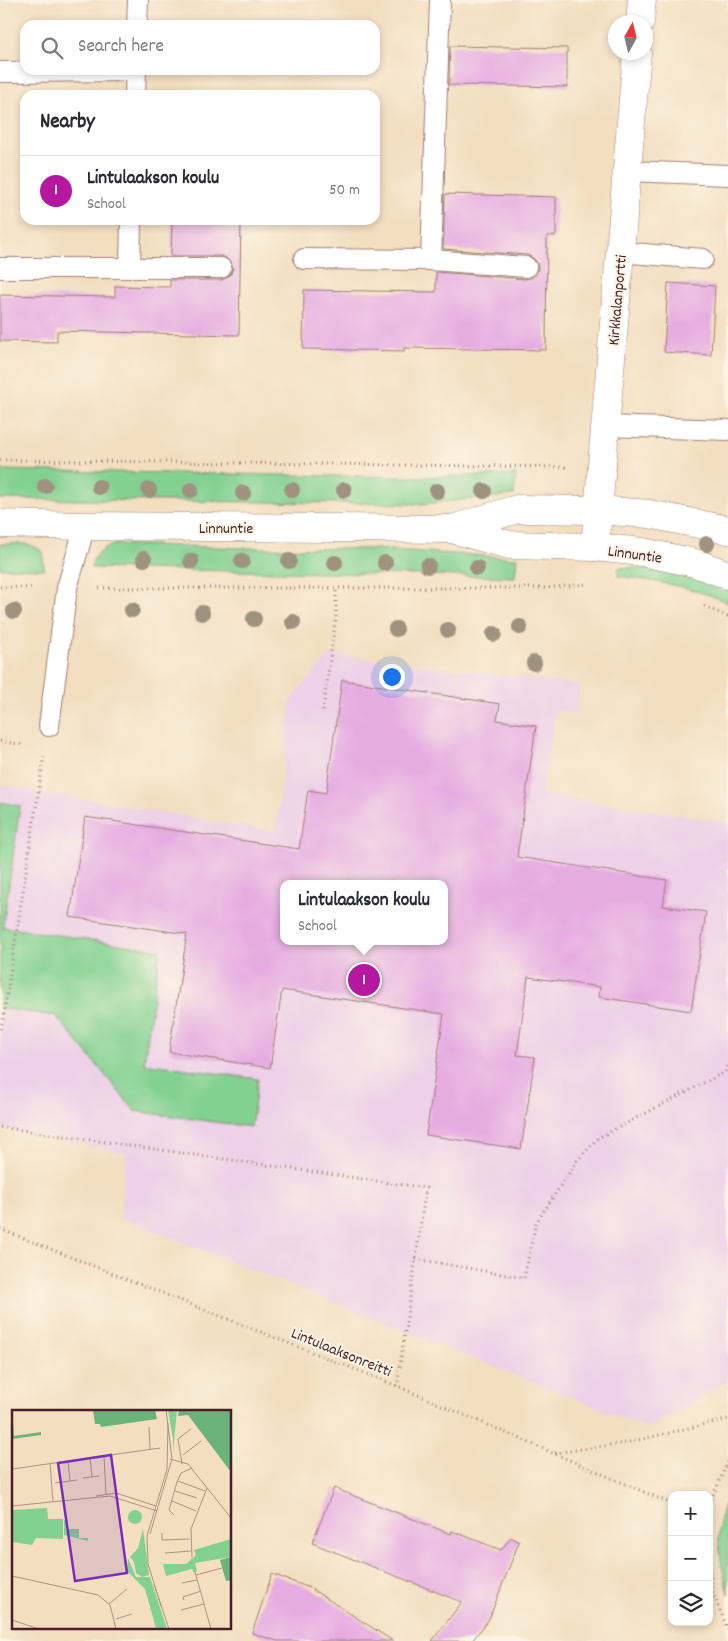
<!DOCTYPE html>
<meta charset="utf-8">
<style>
:root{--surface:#fff;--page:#f2f2f3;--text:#2b2b33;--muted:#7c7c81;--line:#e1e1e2;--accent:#b5179e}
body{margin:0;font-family:Dekko,sans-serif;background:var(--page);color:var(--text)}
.controls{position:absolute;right:15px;bottom:15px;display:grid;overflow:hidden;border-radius:10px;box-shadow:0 2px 8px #0003}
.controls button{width:45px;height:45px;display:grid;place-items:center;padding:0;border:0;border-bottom:1px solid var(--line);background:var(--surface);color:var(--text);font:25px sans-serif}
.compass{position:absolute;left:608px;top:15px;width:45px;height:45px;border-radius:50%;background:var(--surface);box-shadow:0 2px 8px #0003;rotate:8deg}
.you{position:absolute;left:391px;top:676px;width:18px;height:18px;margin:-12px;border:4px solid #fff;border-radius:50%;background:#1a73e8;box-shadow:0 0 0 8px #1a73e833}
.badge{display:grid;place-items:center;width:32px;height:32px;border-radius:50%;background:var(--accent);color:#fff;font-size:16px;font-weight:700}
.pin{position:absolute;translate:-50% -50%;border:2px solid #fff;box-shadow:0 1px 5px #0006}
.popup{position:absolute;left:280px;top:880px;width:168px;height:65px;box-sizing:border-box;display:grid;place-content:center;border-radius:10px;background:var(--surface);filter:drop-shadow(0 1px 4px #0005);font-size:16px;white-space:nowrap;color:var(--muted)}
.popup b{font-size:19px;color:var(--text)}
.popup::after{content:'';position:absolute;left:50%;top:100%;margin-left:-10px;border:10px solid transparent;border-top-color:var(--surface)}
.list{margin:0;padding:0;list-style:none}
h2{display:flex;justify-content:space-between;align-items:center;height:65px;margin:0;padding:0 20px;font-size:21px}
h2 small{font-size:16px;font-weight:400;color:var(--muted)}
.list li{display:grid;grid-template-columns:32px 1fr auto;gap:15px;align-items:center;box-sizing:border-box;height:70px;padding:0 20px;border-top:1px solid var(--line)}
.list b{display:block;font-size:19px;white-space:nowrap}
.list p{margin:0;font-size:16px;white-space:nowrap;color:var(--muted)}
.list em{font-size:16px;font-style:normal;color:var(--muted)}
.icon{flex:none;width:28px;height:28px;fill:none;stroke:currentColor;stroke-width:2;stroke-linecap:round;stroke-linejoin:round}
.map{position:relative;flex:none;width:728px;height:1641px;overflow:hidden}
.search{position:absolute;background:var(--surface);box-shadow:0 2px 8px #0003;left:20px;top:20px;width:360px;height:55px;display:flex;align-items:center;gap:12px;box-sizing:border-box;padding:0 18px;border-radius:15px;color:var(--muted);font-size:19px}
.panel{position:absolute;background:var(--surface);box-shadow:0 2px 8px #0003;left:20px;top:90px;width:360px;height:135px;border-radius:15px}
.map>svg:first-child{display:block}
</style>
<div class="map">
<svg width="728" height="1641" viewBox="0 0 728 1641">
<rect width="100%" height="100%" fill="#fcf5e5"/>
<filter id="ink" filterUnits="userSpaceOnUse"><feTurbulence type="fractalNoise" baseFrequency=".02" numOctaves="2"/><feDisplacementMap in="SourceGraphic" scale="10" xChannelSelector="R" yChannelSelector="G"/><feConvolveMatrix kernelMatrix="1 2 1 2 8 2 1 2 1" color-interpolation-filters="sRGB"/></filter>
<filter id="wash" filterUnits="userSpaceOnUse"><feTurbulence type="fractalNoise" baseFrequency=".0096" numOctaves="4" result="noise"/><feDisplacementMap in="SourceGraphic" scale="20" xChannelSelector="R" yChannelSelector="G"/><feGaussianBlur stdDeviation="1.12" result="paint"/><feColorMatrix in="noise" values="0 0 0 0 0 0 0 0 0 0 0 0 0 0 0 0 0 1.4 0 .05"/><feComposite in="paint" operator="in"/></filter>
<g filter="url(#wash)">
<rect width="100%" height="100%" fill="#f3dec0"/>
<path fill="#eed0e7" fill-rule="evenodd" d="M331,654L580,685L577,714L556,710L541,794L728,822V1381L648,1428L120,1217L126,1153L0,1128V785L276,832L291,699ZM284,884H444V941H284Z"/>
<g fill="#83d191" stroke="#66785e">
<polygon points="0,470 404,477 516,475 514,495 422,504 0,499"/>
<path d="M0,544C16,544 30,541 43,552L44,569L0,568Z"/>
<path d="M118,544L248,548L378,549L517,558L515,577L91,568C94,553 103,547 118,544Z"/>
<path d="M638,567C669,571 699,577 728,589V603C692,586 657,582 618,576L619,568Z"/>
<polygon points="0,802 20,806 3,927 160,950 144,1063 258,1079 251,1127 135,1111 56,1016 0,1008"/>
<path d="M728,1494V1594C720,1557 712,1530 728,1494Z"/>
</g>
<g id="blocks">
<g fill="#e6ace2" fill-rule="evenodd">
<polygon points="450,46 567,48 567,87 449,85"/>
<polygon points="445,194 556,197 556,236 547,236 546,350 404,348 404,351 303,349 304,290 436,292 436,272 525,279 531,278 536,274 538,268 537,262 533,258 527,255 443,249"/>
<polygon points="172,220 241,220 239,335 57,331 57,342 0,341 0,295 115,297 115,286 170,287 170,280 221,280 226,278 231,274 233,268 231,263 226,258 221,256 171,256"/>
<polygon points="668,283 715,286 711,355 664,352"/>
<path d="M342,680L500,704L497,720L536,726L517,857L667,880L663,906L706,912L691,1011L599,997L600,987L528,977L517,1055L535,1057L521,1149L426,1135L444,1014L282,990L270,1068L169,1052L187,934L70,917L85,817L299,849L308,790L326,793ZM284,884H444V941H284Z"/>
<polygon points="334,1488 451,1534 452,1531 501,1550 511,1537 519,1542 489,1619 472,1641 432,1641 462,1602 312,1543"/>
<polygon points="272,1574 310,1588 393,1641 277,1641 252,1633"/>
</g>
</g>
</g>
<g filter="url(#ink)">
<use href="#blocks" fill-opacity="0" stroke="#9e7e76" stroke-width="1"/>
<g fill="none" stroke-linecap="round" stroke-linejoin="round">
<g stroke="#9e7e76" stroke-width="22">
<g id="service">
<polyline points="137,25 138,0"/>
<polyline points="0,72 136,71"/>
<polyline points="135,95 136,70"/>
<polyline points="627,171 728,175"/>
<polyline points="620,252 703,259"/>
<polyline points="304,259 431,260 526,267"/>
<polyline points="431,260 440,0"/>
<polyline points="0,268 221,268"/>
<polyline points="130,268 131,220"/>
<polyline points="605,426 728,430"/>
<polyline points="49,726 67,588 85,526"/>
</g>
</g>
<g stroke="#9e7e76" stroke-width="29">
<g id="minor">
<polyline points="640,22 642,0"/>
<polyline points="595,547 637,52"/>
</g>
</g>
<g stroke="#9e7e76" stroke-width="29">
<g id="tertiary">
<polyline points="0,524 85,526 452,529 509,545 595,547 642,552 695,563 728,575"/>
<polyline points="452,529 517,509 598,510 649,514 728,530"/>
</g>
</g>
<g stroke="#9e7e76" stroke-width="3" stroke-dasharray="1 4" stroke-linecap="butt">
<polyline points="0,460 567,467"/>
<polyline points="0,587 35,588"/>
<polyline points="99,588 545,588 588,584"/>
<polyline points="704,606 728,617"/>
<polyline points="323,711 336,616 336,587"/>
<polyline points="0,741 23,745"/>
<polyline points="0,1029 3,1020 44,756"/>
<polyline points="0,1127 426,1188 397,1386"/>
<polyline points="0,1229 397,1386 672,1504"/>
<polyline points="416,1259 524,1278 536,1223 577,1161 598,1138 725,1072 728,1064"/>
<polyline points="555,1453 625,1443 728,1419"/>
<polyline points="709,1504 728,1462"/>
<polyline points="709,1562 713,1593 728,1630"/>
</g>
<use href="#service" stroke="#fff" stroke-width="20"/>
<use href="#minor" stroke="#fff" stroke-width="28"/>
<use href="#tertiary" stroke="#fff" stroke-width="28"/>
</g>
<g fill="#9f927f">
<circle cx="45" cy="486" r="8"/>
<circle cx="99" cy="487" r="8"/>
<circle cx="149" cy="490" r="8"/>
<circle cx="191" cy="490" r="8"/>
<circle cx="292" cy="490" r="8"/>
<circle cx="344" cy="490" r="8"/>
<circle cx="437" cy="491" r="8"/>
<circle cx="484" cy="491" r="8"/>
<circle cx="243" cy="493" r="8"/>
<circle cx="707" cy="544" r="8"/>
<circle cx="144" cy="559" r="8"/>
<circle cx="191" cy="561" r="8"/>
<circle cx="242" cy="561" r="8"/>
<circle cx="289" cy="561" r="8"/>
<circle cx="335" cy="563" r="8"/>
<circle cx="385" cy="563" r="8"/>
<circle cx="428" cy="566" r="8"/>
<circle cx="477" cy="568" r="8"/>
<circle cx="132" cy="610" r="8"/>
<circle cx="14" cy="611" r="8"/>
<circle cx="202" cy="613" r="8"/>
<circle cx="254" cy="619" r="8"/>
<circle cx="293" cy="622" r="8"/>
<circle cx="520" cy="627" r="8"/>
<circle cx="396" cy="629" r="8"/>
<circle cx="448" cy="630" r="8"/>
<circle cx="494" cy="634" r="8"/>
<circle cx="534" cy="663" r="8"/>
</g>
</g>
<g text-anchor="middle" stroke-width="4" stroke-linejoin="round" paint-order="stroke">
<g font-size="16" fill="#4a1f2b" stroke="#fcf5e5">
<text transform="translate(616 300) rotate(-85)" y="6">Kirkkalanportti</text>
<text x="226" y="533">Linnuntie</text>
<text transform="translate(635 553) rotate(8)" y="6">Linnuntie</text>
<text transform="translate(342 1351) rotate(22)" y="6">Lintulaaksonreitti</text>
</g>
</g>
<g transform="translate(12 1410)">
<rect width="219" height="219" fill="#f3dec0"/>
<path d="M156,0H165L161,42V29ZM35,98L36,109H51V129L24,128L20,135L0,132V100ZM116 107a7 7 0 1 1 14 0a7 7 0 1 1-14 0ZM52,110H56V119H67V128H76V131L52,125ZM131,119L137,165L130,167L124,163L122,152L118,147L126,138ZM219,129V147L183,153L185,161L182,163L180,159L154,166L151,154H174L184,145L182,140ZM116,148L124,167H138L155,219L144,218L133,179L115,161Z" fill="#83d191"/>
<path d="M0,0L2,26L29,22V25L0,29ZM81,0H143L145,9L89,17L88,14H83ZM167,0H219V62L176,5L166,6ZM219,147V170L214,171L208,150Z" fill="#6ab37b"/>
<path fill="none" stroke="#af9284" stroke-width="1" d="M137,17L138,39M171,45L189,31M92,46L94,84M78,48L80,67M158,49L176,54L219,108M56,51L58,71M38,53L41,92M170,54L166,29L179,19M0,59L148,38M71,68L87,66M166,71L193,81M43,73L65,70M163,81L185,88M84,86L104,83L144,96M160,91L184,101M0,96L98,86L145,101M162,105L157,100L165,72L169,63L180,58M150,123V130L178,129M138,124L160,49L154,0M153,143L179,141M180,147L179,119L195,78M183,162L199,219M184,165L210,158M0,166L86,185L98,195L104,219M170,173L185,170M142,174L157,219M172,190L171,187L189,181M97,194L115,179M149,196L136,154L135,126L155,59L156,13M169,200L192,194M104,209L120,204M0,210L27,219"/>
<path fill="#7b2cbf" fill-opacity="0.15" stroke="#7b2cbf" stroke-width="2.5" d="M99,45L115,163L63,171L46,53Z"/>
<rect width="219" height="219" fill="none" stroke="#4a1f2b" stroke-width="2.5"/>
</g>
</svg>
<div class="controls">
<button>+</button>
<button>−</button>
<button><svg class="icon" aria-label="layers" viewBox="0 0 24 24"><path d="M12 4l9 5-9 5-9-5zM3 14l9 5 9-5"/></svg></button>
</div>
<svg class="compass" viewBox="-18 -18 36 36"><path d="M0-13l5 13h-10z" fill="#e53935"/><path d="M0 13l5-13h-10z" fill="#7c7c81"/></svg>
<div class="you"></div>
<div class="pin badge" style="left:364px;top:980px">1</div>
<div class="popup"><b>Lintulaakson koulu</b>School</div>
<div class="search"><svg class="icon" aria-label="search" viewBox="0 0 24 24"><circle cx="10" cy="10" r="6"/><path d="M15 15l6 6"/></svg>Search here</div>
<section class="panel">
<h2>Nearby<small></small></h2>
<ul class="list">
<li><span class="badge">1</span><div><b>Lintulaakson koulu</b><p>School</p></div><em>50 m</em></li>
</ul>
</section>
</div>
